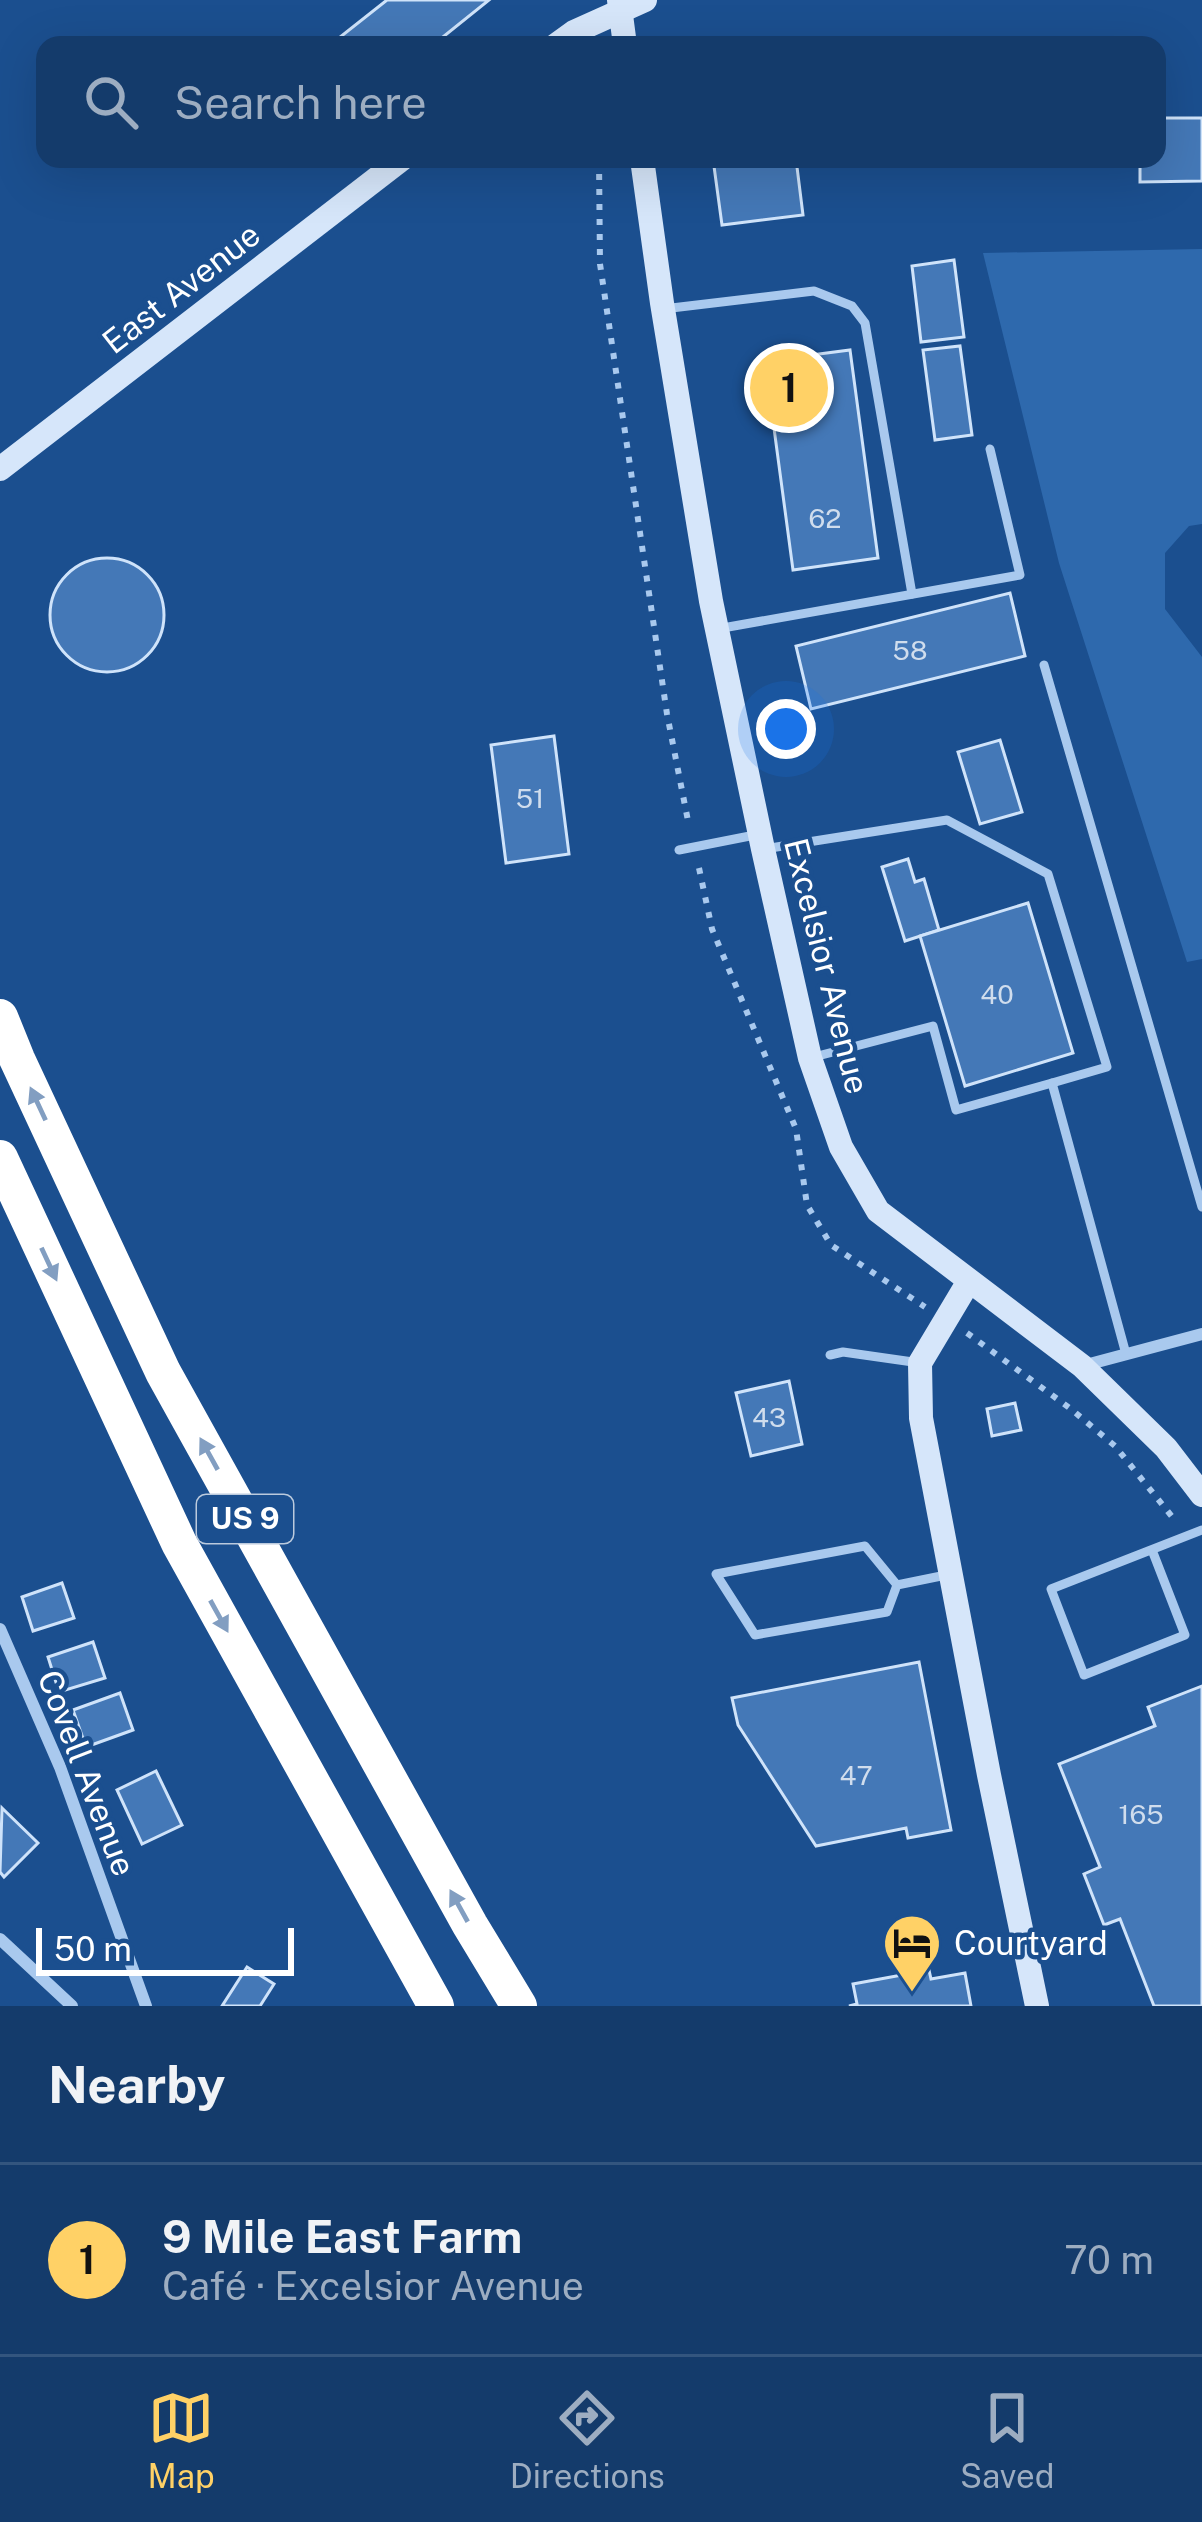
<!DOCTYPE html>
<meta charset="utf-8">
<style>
:root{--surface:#143b6b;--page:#1d4271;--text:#f1f3f6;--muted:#9dadc1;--line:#33557e;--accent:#ffd166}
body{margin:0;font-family:"Public Sans",sans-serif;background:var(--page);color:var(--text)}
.scale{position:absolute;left:36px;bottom:30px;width:258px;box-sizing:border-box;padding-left:12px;border:6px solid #fff;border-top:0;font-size:33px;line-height:42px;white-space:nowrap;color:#fff;-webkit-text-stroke:9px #1b4f8f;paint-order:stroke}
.you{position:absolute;left:786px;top:729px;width:42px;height:42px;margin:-30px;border:9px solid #fff;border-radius:50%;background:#1a73e8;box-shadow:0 0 0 18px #1a73e833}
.badge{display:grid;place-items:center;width:78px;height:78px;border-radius:50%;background:var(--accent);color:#111;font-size:39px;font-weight:700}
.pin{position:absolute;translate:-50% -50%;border:6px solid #fff;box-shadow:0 3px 12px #0006}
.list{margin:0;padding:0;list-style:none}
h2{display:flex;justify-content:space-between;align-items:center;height:156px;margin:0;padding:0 48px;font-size:51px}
h2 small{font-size:39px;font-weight:400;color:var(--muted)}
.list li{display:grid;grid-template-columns:78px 1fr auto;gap:36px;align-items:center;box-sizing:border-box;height:192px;padding:0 48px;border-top:3px solid var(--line)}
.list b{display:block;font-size:45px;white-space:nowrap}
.list p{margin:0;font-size:39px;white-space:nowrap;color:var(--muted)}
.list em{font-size:39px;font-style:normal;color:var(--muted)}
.icon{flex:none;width:66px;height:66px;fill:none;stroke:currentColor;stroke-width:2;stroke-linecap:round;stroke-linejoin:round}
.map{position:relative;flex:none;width:1202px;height:2006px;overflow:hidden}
.search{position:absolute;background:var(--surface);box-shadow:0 12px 48px #0002;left:36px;right:36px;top:36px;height:132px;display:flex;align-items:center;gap:30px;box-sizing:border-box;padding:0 42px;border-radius:24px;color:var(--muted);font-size:45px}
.sheet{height:348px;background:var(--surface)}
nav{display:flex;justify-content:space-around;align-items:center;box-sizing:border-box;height:168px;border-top:3px solid var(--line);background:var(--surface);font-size:33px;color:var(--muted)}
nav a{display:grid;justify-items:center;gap:6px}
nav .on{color:var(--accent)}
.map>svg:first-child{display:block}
</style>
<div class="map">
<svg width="1202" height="2006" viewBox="0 0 1202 2006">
<rect width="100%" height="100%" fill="#1b4f8f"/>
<polygon fill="#2e69ad" points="1202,249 1202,524 1189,526 1165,553 1165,609 1202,657 1202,959 1187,962 1059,563 983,253"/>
<g fill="#4478b7" stroke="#cfe3fa" stroke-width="3">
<polygon points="387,0 489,0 433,45 330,45"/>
<polygon points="1157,118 1202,118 1202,181 1140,182 1140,159 1157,159"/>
<polygon points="713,159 796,159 803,215 722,225"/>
<polygon points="954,260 964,337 921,342 912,266"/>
<polygon points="960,346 972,435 935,440 923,350"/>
<polygon points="850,350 878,558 793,570 765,361"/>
<circle cx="107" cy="615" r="57"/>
<polygon points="1010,593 1025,656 811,709 796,646"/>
<polygon points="554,736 569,854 506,863 491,745"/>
<polygon points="1000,740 1022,812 980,824 958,752"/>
<polygon points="908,859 915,882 924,879 939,930 905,941 882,867"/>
<polygon points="1028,903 1073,1053 965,1086 920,936"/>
<polygon points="789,1381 802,1444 751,1456 736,1393"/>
<polygon points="1015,1403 1021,1430 992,1436 987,1409"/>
<polygon points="62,1583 74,1618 33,1631 22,1597"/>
<polygon points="93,1642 105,1678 59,1692 48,1657"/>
<polygon points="919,1662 951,1830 908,1838 906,1828 816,1846 738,1725 732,1698"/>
<polygon points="1202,1686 1202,2006 1154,2006 1120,1919 1104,1925 1084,1874 1100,1867 1059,1764 1155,1726 1148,1707"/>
<polygon points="120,1693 133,1730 86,1747 73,1710"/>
<polygon points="156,1771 182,1825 142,1844 117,1790"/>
<polygon points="2,1808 38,1843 4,1877 0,1872"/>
<polygon points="247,1967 274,1984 260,2006 222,2006"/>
<polygon points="929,1970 931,1979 965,1973 971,2006 849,2006 857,2004 853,1984"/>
</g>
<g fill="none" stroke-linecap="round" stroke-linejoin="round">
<g stroke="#a9c9ee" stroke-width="6" stroke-dasharray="6 9" stroke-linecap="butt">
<polyline points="599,159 600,264 667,714 689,826"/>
<polyline points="699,868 712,929 796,1129 807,1205 831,1245 925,1307"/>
<polyline points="967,1333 1071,1409 1115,1446 1174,1519"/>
</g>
<g stroke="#a9c9ee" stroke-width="9">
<polyline points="663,309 814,291 852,306 865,323 912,594"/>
<polyline points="717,629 1020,575 990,449"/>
<polyline points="1044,665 1202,1207"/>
<polyline points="764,849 947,820 1048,874 1107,1067 1052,1083"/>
<polyline points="679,850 760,834"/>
<polyline points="810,1058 933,1026 956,1110 1052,1083 1126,1354"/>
<polyline points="830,1355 843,1352 920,1363"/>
<polyline points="1152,1550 1185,1635 1084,1675 1051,1589 1202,1530"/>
<polyline points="897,1585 887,1612 755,1635 716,1574 865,1546 897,1585 951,1574"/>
</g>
<g stroke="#a9c9ee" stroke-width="12">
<polyline points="1082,1366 1202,1334"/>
<polyline points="0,1629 60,1767 146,2006"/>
<polyline points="0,1939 72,2006"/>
</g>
<g stroke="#d6e6fa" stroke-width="24">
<polyline points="619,0 625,45"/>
<polyline points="556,45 574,32 645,0"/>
<polyline points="642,159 662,303 711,601 763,849 810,1058 841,1147 878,1211 1082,1366 1166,1448 1202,1495"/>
<polyline points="0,469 402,159"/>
<polyline points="969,1281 920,1363 921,1418 989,1775 1037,2006"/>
</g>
<g stroke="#fff" stroke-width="36">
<polyline points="0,1017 17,1059 163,1372 470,1925 519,2006"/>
<polyline points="0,1158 179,1543 436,2006"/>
</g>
</g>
<defs><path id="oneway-solid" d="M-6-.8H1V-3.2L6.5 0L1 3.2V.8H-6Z" transform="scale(3)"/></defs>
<g fill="#829ec1">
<use href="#oneway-solid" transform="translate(38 1104) rotate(-115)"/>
<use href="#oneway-solid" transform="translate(49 1264) rotate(65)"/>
<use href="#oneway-solid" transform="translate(209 1454) rotate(-119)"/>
<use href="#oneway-solid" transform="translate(219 1616) rotate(61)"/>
<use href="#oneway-solid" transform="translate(459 1906) rotate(-119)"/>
</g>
<defs>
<g id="hotel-pin" transform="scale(3)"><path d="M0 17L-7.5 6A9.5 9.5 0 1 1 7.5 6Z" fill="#ffd166" stroke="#1b4f8f"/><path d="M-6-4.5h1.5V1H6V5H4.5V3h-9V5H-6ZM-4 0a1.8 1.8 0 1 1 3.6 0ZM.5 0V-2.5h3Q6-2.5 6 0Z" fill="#111"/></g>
</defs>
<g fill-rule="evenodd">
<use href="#hotel-pin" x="912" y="1943"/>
</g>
<g text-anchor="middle" stroke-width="9" stroke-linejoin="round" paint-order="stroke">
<g font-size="27" fill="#d0dded">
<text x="825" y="528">62</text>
<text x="910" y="660">58</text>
<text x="530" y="808">51</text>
<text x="997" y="1004">40</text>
<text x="769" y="1427">43</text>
<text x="856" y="1785">47</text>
<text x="1141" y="1824">165</text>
</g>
<rect fill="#1b4f8f" stroke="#bbcadd" stroke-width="3" x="197" y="1495" width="96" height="48" rx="9"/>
<g font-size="30" font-weight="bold" fill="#fff">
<text x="245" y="1529">US 9</text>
</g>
<g font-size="33" fill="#fff" stroke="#1b4f8f">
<text transform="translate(181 288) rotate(-38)" y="12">East Avenue</text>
<text transform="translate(827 966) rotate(76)" y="12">Excelsior Avenue</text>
<text transform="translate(87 1773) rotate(69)" y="12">Covell Avenue</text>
</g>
<g font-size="33" fill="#fff" stroke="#1b4f8f" text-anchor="start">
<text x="954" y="1955">Courtyard</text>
</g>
</g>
</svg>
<div class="scale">50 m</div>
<div class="you"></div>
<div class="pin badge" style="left:789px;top:388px">1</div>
<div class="search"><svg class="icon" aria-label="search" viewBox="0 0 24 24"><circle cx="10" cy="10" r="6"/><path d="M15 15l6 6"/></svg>Search here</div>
</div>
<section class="sheet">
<h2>Nearby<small></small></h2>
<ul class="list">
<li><span class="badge">1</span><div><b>9 Mile East Farm</b><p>Café · Excelsior Avenue</p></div><em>70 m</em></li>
</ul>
</section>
<nav>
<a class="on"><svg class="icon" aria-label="map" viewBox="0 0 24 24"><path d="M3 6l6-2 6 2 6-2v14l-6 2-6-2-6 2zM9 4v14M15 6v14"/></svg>Map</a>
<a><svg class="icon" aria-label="directions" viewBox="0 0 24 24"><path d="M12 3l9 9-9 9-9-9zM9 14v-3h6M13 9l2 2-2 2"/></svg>Directions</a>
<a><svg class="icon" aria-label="saved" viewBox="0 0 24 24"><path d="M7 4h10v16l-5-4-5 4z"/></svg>Saved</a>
</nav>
